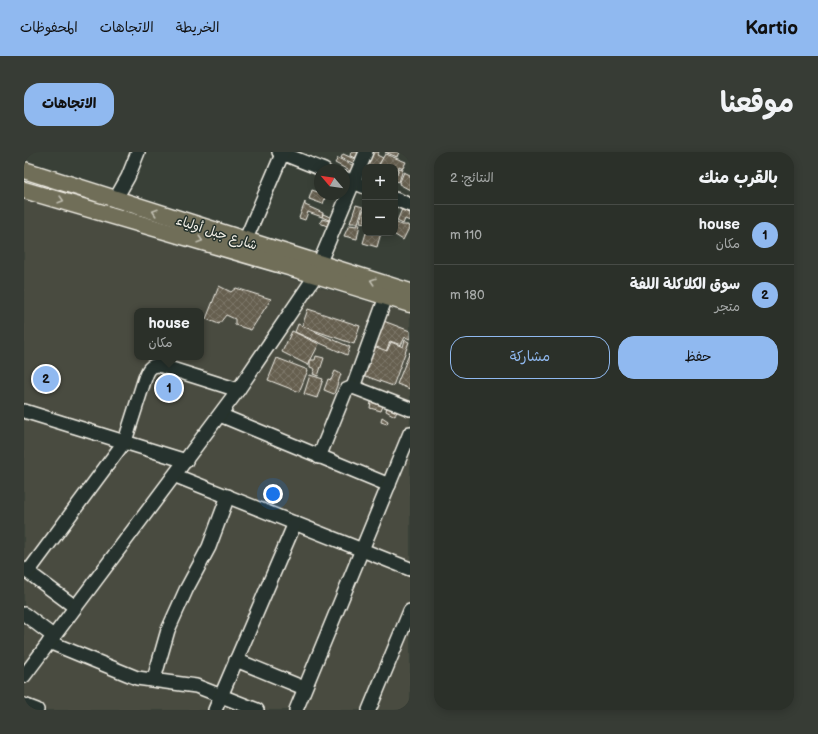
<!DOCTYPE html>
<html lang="ar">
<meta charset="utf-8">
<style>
:root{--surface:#2b3029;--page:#373c35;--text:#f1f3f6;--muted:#a6a9a8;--line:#474b46;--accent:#90b9f0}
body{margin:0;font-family:"Balsamiq Sans","Playpen Sans Arabic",sans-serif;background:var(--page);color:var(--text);direction:rtl}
.controls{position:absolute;right:12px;top:12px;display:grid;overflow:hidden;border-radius:8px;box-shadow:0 2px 10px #0003}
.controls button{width:36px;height:36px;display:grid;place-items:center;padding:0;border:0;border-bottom:1px solid var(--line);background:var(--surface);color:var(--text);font:20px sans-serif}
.compass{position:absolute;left:290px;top:12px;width:36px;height:36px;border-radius:50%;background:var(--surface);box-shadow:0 2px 10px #0003;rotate:299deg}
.you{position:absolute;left:249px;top:342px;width:14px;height:14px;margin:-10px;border:3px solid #fff;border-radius:50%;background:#1a73e8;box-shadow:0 0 0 6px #1a73e833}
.badge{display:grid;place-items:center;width:26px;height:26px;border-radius:50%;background:var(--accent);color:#111;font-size:13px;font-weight:700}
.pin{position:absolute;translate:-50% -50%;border:2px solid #fff;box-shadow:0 1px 4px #0006}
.popup{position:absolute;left:110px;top:156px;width:70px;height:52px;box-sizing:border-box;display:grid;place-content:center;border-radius:8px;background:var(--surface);filter:drop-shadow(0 1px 3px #0005);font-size:13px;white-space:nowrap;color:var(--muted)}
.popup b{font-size:15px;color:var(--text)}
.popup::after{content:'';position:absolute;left:50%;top:100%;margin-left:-8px;border:8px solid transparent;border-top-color:var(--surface)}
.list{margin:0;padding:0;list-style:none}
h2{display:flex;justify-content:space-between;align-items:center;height:52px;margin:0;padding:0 16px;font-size:17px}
h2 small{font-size:13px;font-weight:400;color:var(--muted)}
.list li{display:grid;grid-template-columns:26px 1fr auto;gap:12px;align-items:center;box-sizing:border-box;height:60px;padding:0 16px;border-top:1px solid var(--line)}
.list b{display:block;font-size:15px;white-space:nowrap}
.list p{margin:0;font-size:13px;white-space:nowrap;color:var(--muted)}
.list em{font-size:13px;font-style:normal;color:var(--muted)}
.actions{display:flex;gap:8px;padding:12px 16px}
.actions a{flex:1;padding:9px 0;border:1px solid var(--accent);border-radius:16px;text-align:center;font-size:14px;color:var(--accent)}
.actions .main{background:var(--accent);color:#111}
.map{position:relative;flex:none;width:386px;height:558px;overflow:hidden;direction:ltr;border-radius:16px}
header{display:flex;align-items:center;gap:24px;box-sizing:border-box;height:56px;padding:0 20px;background:var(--accent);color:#111}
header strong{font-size:19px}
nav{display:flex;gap:22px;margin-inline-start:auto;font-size:14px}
.intro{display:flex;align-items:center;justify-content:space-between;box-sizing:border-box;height:96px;padding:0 24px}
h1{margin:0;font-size:28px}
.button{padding:10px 18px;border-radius:16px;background:var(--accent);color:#111;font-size:14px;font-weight:700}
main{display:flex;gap:24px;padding:0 24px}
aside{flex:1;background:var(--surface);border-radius:16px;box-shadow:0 2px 10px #0003}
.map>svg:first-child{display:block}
</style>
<header>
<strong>Kartio</strong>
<nav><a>الخريطة</a><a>الاتجاهات</a><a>المحفوظات</a></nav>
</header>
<div class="intro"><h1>موقعنا</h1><a class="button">الاتجاهات</a></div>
<main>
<aside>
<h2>بالقرب منك<small>النتائج: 2</small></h2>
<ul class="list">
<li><span class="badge">1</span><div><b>house</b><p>مكان</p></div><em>110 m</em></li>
<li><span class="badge">2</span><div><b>سوق الكلاكلة اللفة</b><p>متجر</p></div><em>180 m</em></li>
</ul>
<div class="actions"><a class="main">حفظ</a><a>مشاركة</a></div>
</aside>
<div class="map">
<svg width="386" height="558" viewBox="0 0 386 558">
<defs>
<pattern id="building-cross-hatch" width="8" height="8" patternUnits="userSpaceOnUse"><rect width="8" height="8" fill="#665f4f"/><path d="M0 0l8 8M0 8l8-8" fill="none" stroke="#7c7668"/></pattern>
</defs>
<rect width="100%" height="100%" fill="#394037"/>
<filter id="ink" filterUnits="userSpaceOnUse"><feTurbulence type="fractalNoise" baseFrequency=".025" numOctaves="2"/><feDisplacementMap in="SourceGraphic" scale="8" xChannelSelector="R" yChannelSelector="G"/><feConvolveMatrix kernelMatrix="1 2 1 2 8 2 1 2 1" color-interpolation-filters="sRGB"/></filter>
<g filter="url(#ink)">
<path fill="#494c41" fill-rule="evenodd" d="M0,47L386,162V558H0ZM113,159H177V205H113Z"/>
<g fill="url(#building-cross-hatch)" stroke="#f4f1e8">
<polygon points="327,0 333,0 335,1 332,6 326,4"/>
<polygon points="347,0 355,0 353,3 359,6 353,15 341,15"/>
<polygon points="361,0 375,0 373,5"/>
<polygon points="319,2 333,8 331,12 317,6"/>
<polygon points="361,2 382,10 379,16 375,14 372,21 371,15 359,15 355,13"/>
<polygon points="314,6 330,14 328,20 311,11"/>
<polygon points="375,16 379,17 375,30 371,29 371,23 373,23"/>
<polygon points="380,20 386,23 386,38 375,32"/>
<polygon points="288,38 302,43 299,52 285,47"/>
<polygon points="281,50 281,53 299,61 298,65 284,60 281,68 275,66"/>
<polygon points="332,53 339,55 334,71 326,71"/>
<polygon points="378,57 386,62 386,69 381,67 379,72 373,69"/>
<polygon points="339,58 341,58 341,71 336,70"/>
<polygon points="299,62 306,65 305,68 298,65"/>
<polygon points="298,67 305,69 303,74 296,71"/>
<polygon points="371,70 377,73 384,73 385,76 379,88 368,81 371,81"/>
<polygon points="334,72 336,72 333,87 320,84 325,73 333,74"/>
<polygon points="342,81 357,81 353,95 339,91"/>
<polygon points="195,134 207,140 212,136 247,147 227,178 211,173 211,167 202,163 195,172 182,167"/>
<polygon points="284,157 336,174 330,192 278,174"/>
<polygon points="357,168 386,179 386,187 381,185 377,193 366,189 362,200 347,195"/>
<polygon points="274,172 326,195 323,203 271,180"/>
<polygon points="268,179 295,192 284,213 258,200"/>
<polygon points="381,188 385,190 369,234 336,222 347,193 363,199 367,190 379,195"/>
<polygon points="386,200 386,237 373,232"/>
<polygon points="292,204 300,206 294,224 289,222 291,217 286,215 286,208 291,208"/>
<polygon points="253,206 284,218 275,240 244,228"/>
<polygon points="311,219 317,222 310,242 300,238 304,227 307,228"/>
<polygon points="286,223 299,227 293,246 280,242"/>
<polygon points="138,226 152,234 147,242 139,238 140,233 135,232"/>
<polygon points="347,250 359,254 357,259 346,256"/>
<polygon points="363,254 373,259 371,264 362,259"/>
<polygon points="358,265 364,269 363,272 357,270"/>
</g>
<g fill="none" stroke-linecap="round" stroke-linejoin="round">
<g stroke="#f4f1e8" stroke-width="16">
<g id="minor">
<polyline points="255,0 300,18"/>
<polyline points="320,26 341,35"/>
<polyline points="371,47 386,53"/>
<polyline points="91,48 104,25 114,0"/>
<polyline points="221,89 259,0"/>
<polyline points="295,112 342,0"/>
<polyline points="329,235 362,145"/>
<polyline points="0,259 162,309"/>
<polyline points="196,263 365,333"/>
<polyline points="295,305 322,238 329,235 386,257"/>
<polyline points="152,324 386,417"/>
<polyline points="0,417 51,455"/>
<path d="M4,420L101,289L121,226C124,218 126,213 135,213L214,238"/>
<polyline points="0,462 29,484"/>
<polyline points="25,490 113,526 172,534 233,558"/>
<polyline points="212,508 280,536"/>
<polyline points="0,524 214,238 292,123"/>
<polyline points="130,527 144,478 162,438 185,395 204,344"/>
<polyline points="0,553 13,558"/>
<polyline points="191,558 271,371"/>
<polyline points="272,558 386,281"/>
<polyline points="345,558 386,459"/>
</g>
</g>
<g stroke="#f4f1e8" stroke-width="19">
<g id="major">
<polyline points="0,18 386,140"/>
<polyline points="0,38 292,123 386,152"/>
</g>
</g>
<use href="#minor" stroke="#26332d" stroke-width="13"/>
<use href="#major" stroke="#706e59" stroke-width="16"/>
</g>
<defs><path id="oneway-chevron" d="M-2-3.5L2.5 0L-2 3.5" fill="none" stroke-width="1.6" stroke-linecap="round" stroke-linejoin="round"/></defs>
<g stroke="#bfbdaf">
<use href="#oneway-chevron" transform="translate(37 48) rotate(16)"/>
<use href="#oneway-chevron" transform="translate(131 60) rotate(-162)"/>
<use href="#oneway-chevron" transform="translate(176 88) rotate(17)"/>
<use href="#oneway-chevron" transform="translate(349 129) rotate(-162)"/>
</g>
</g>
<g text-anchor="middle" stroke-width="3" stroke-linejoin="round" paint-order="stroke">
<g font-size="13" fill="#f4f1e8" stroke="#26332d">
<text transform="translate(193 80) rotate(18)" y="5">شارع جبل أولياء</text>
</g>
</g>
</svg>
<div class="controls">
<button>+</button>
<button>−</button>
</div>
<svg class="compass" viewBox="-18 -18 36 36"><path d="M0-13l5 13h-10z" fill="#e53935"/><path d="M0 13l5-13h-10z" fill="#a6a9a8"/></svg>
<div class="you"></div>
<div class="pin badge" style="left:145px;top:236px">1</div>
<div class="popup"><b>house</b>مكان</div>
<div class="pin badge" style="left:22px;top:227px">2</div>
</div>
</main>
